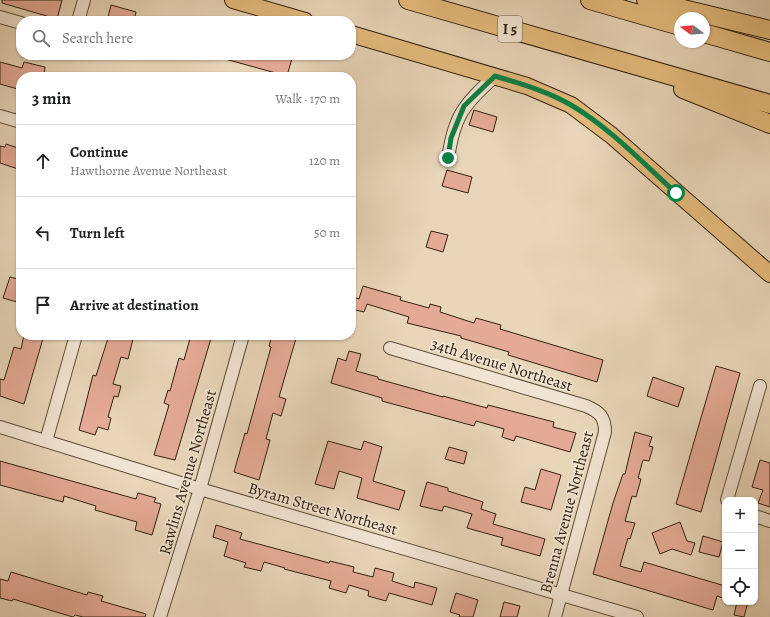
<!DOCTYPE html>
<meta charset="utf-8">
<style>
:root{--surface:#fff;--page:#f6f6f6;--text:#202124;--muted:#757577;--line:#e0e0e0}
body{margin:0;font-family:Alegreya,serif;background:var(--page);color:var(--text)}
.controls{position:absolute;right:12px;bottom:12px;display:grid;overflow:hidden;border-radius:8px;box-shadow:0 1px 3px #0004}
.controls button{width:36px;height:36px;display:grid;place-items:center;padding:0;border:0;border-bottom:1px solid var(--line);background:var(--surface);color:var(--text);font:20px sans-serif}
.compass{position:absolute;left:674px;top:12px;width:36px;height:36px;border-radius:50%;background:var(--surface);box-shadow:0 1px 3px #0004;rotate:286deg}
.stop{position:absolute;width:12px;height:12px;margin:-9px;border:3px solid #0b8043;border-radius:50%;background:#fff}
.stop.end{background:#0b8043;border-color:#fff;box-shadow:0 1px 4px #0008}
.list{margin:0;padding:0;list-style:none}
h2{display:flex;justify-content:space-between;align-items:center;height:52px;margin:0;padding:0 16px;font-size:17px}
h2 small{font-size:13px;font-weight:400;color:var(--muted)}
.list li{display:grid;grid-template-columns:26px 1fr auto;gap:12px;align-items:center;box-sizing:border-box;height:72px;padding:0 16px;border-top:1px solid var(--line)}
.list b{display:block;font-size:15px;white-space:nowrap}
.list p{margin:0;font-size:13px;white-space:nowrap;color:var(--muted)}
.list em{font-size:13px;font-style:normal;color:var(--muted)}
.icon{flex:none;width:22px;height:22px;fill:none;stroke:currentColor;stroke-width:2;stroke-linecap:round;stroke-linejoin:round}
.map{position:relative;flex:none;width:770px;height:617px;overflow:hidden}
.search{position:absolute;background:var(--surface);box-shadow:0 1px 3px #0004;left:16px;top:16px;width:340px;height:44px;display:flex;align-items:center;gap:10px;box-sizing:border-box;padding:0 14px;border-radius:16px;color:var(--muted);font-size:15px}
.panel{position:absolute;background:var(--surface);box-shadow:0 1px 3px #0004;left:16px;top:72px;width:340px;height:268px;border-radius:16px}
.map>svg:first-child{display:block}
</style>
<div class="map">
<svg width="770" height="617" viewBox="0 0 770 617">
<rect width="100%" height="100%" fill="#e9d6b9"/>
<filter id="stains"><feTurbulence type="fractalNoise" baseFrequency=".005" numOctaves="4"/><feColorMatrix values="0 0 0 0 .2 0 0 0 0 .09 0 0 0 0 .02 0 0 0 .5 -.17"/></filter>
<radialGradient id="worn" r=".72"><stop offset=".6" stop-color="#630" stop-opacity="0"/><stop offset="1" stop-color="#630" stop-opacity=".3"/></radialGradient>
<g fill="#e5aa96" stroke="#31210f">
<polygon points="2,0 62,0 57,19 2,3"/>
<polygon points="111,5 136,12 134,21 107,21"/>
<polygon points="225,55 293,55 287,76 225,59"/>
<polygon points="0,62 22,68 24,62 45,67 44,77 21,77 21,90 0,84"/>
<polygon points="474,110 497,117 493,132 469,125"/>
<polygon points="6,144 21,149 21,170 0,163 0,146 5,147"/>
<polygon points="447,170 472,177 468,193 442,186"/>
<polygon points="431,231 448,235 443,252 426,247"/>
<polygon points="10,277 21,280 21,289 17,302 3,298"/>
<polygon points="363,286 401,297 400,300 429,308 430,304 441,307 440,312 474,323 476,318 501,325 500,329 603,360 597,382 508,355 509,352 461,338 461,336 407,323 409,317 367,304 364,312 351,309 353,297 359,299"/>
<polygon points="24,335 44,335 24,404 0,396 0,379 4,380 14,347 21,349"/>
<polygon points="109,335 134,335 128,359 121,357 113,384 121,386 118,397 114,396 108,417 111,418 108,430 98,427 95,435 79,430 93,375 96,376"/>
<polygon points="191,335 212,335 175,460 154,455 169,405 164,403 168,390 170,391 179,358 184,360"/>
<polygon points="272,335 297,335 279,397 286,399 281,416 273,413 266,439 270,440 259,480 234,472 245,433 247,434 271,347 269,346"/>
<polygon points="349,351 361,354 356,371 378,377 378,379 443,397 443,396 487,408 488,405 554,422 553,427 576,433 570,452 516,436 514,441 502,437 504,429 476,421 474,426 382,401 382,398 331,383 338,358 346,361"/>
<polygon points="716,366 740,373 701,512 676,504"/>
<polygon points="653,377 684,388 678,407 647,396"/>
<polygon points="635,432 652,437 649,446 653,447 649,461 643,460 638,478 641,479 636,497 632,496 625,521 635,523 630,539 628,538 620,566 641,572 644,562 725,586 725,599 717,596 713,610 593,574 613,503 623,474 625,474"/>
<polygon points="328,441 361,450 364,441 382,447 373,481 405,491 399,510 357,498 362,478 339,471 334,489 315,484"/>
<polygon points="449,447 467,452 464,464 445,459"/>
<polygon points="760,460 770,463 770,507 758,503 763,490 752,487"/>
<polygon points="0,461 136,499 138,493 156,498 154,502 161,504 152,535 135,530 137,522 95,510 96,506 64,496 63,502 0,485"/>
<polygon points="541,469 561,475 551,510 521,502 525,487 535,490"/>
<polygon points="427,482 448,488 448,491 483,502 481,509 496,514 493,524 545,539 540,556 501,545 503,538 467,528 472,514 444,506 442,511 420,506"/>
<polygon points="680,522 687,541 695,543 691,555 672,549 660,554 652,533"/>
<polygon points="216,525 242,533 240,539 329,563 330,561 354,567 353,572 373,577 375,568 394,573 392,581 414,588 415,582 437,588 432,605 389,593 386,601 368,596 369,591 349,585 346,593 329,588 331,581 284,569 285,568 264,562 261,571 244,567 246,563 224,556 228,542 213,537"/>
<polygon points="703,536 723,542 719,557 699,552"/>
<polygon points="11,572 87,595 88,592 103,596 101,601 146,614 145,617 83,617 75,615 73,617 13,599 12,601 0,598 0,579 8,581"/>
<polygon points="456,593 478,600 473,617 459,617 460,615 450,612"/>
<polygon points="504,602 520,606 517,617 500,617"/>
<polygon points="737,602 748,602 744,617 734,615"/>
</g>
<g fill="none" stroke-linecap="round" stroke-linejoin="round">
<g stroke="#5f4e3a" stroke-width="14">
<g id="minor">
<polyline points="0,17 21,23"/>
<polyline points="78,21 84,0"/>
<polyline points="0,116 21,122"/>
<path d="M448,159C454,115 464,105 495,76"/>
<path d="M390,348L586,406C600,412 605,417 605,432L555,617"/>
<polyline points="0,427 200,489 637,617"/>
<polyline points="46,441 76,335"/>
<polyline points="727,500 760,386"/>
<polyline points="755,516 770,521"/>
<polyline points="160,617 200,489 243,335"/>
</g>
</g>
<g stroke="#31210f" stroke-width="18">
<g id="major">
<polyline points="233,0 305,21"/>
<polyline points="351,34 527,86 571,105 611,135 770,274"/>
</g>
</g>
<g stroke="#31210f" stroke-width="20">
<g id="highway">
<polyline points="408,0 770,104"/>
<polyline points="590,0 680,26"/>
<polyline points="646,0 770,30"/>
<polyline points="704,33 770,52"/>
<polyline points="683,89 770,124"/>
</g>
</g>
<use href="#minor" stroke="#f1e4d2" stroke-width="12"/>
<use href="#major" stroke="#e4bb7c" stroke-width="16"/>
<use href="#highway" stroke="#e4bb7c" stroke-width="18"/>
</g>
<g fill="none" stroke-linecap="round" stroke-linejoin="round">
<path stroke="#0b8043" stroke-width="5" d="M448,158L451,138L464,106L495,76C521,84 547,91 571,105C610,128 643,163 676,193"/>
</g>
<g text-anchor="middle" stroke-width="3.5" stroke-linejoin="round" paint-order="stroke">
<rect fill="#f1e4d2" stroke="#6b5c4a" stroke-width="1" x="498" y="16" width="24" height="26" rx="3"/>
<g font-size="15" font-weight="bold" fill="#31210f">
<text x="510" y="34">I 5</text>
</g>
<g font-size="16" fill="#31210f" stroke="#f1e4d2">
<text transform="translate(502 364) rotate(17)" y="6">34th Avenue Northeast</text>
<text transform="translate(187 472) rotate(-74)" y="6">Rawlins Avenue Northeast</text>
<text transform="translate(323 508) rotate(16)" y="6">Byram Street Northeast</text>
<text transform="translate(566 512) rotate(-75)" y="6">Brenna Avenue Northeast</text>
</g>
</g>
<rect width="100%" height="100%" filter="url(#stains)"/>
<rect width="100%" height="100%" fill="url(#worn)"/>
</svg>
<div class="controls">
<button>+</button>
<button>−</button>
<button><svg class="icon" aria-label="locate" viewBox="0 0 24 24"><circle cx="12" cy="12" r="6"/><path d="M12 2v4M12 18v4M2 12h4M18 12h4"/></svg></button>
</div>
<svg class="compass" viewBox="-18 -18 36 36"><path d="M0-13l5 13h-10z" fill="#e53935"/><path d="M0 13l5-13h-10z" fill="#757577"/></svg>
<div class="stop" style="left:676px;top:193px"></div>
<div class="stop end" style="left:448px;top:158px"></div>
<div class="search"><svg class="icon" aria-label="search" viewBox="0 0 24 24"><circle cx="10" cy="10" r="6"/><path d="M15 15l6 6"/></svg>Search here</div>
<section class="panel">
<h2>3 min<small>Walk · 170 m</small></h2>
<ul class="list">
<li><svg class="icon" aria-label="ahead" viewBox="0 0 24 24"><path d="M12 20V5M6 11l6-6 6 6"/></svg><div><b>Continue</b><p>Hawthorne Avenue Northeast</p></div><em>120 m</em></li>
<li><svg class="icon" aria-label="left" viewBox="0 0 24 24"><path d="M17 20v-9H6M10 6l-5 5 5 5"/></svg><div><b>Turn left</b></div><em>50 m</em></li>
<li><svg class="icon" aria-label="arrive" viewBox="0 0 24 24"><path d="M6 21V4h12l-3 4 3 4H6"/></svg><div><b>Arrive at destination</b></div></li>
</ul>
</section>
</div>
